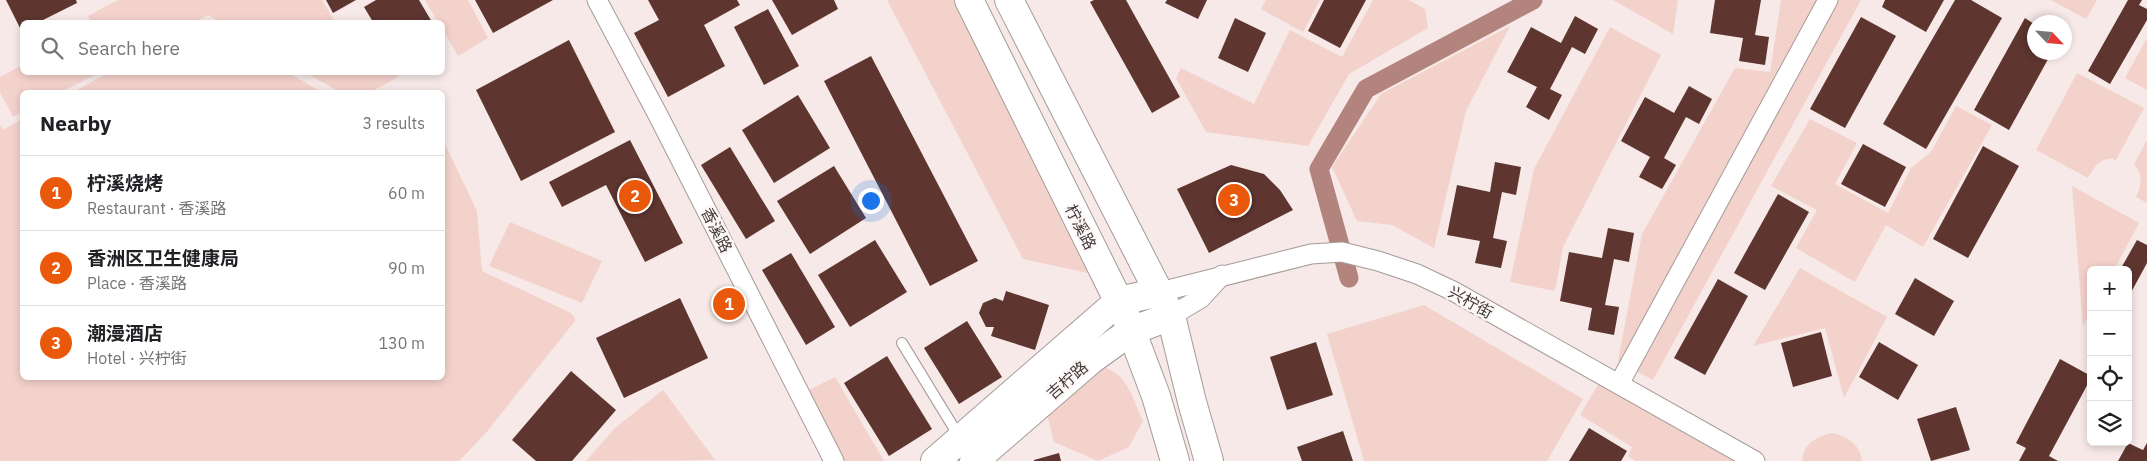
<!DOCTYPE html>
<meta charset="utf-8">
<style>
:root{--surface:#fff;--page:#f6f6f6;--text:#202124;--muted:#757577;--line:#e0e0e0;--accent:#ea580c}
body{margin:0;font-family:"IBM Plex Sans","Noto Sans SC",sans-serif;background:var(--page);color:var(--text)}
.controls{position:absolute;right:15px;bottom:15px;display:grid;overflow:hidden;border-radius:8px;box-shadow:0 2px 8px #0003}
.controls button{width:45px;height:45px;display:grid;place-items:center;padding:0;border:0;border-bottom:1px solid var(--line);background:var(--surface);color:var(--text);font:25px sans-serif}
.compass{position:absolute;left:2027px;top:15px;width:45px;height:45px;border-radius:50%;background:var(--surface);box-shadow:0 2px 8px #0003;rotate:116deg}
.you{position:absolute;left:870px;top:200px;width:18px;height:18px;margin:-12px;border:4px solid #fff;border-radius:50%;background:#1a73e8;box-shadow:0 0 0 8px #1a73e833}
.badge{display:grid;place-items:center;width:32px;height:32px;border-radius:50%;background:var(--accent);color:#fff;font-size:16px;font-weight:700}
.pin{position:absolute;translate:-50% -50%;border:2px solid #fff;box-shadow:0 1px 5px #0006}
.list{margin:0;padding:0;list-style:none}
h2{display:flex;justify-content:space-between;align-items:center;height:65px;margin:0;padding:0 20px;font-size:21px}
h2 small{font-size:16px;font-weight:400;color:var(--muted)}
.list li{display:grid;grid-template-columns:32px 1fr auto;gap:15px;align-items:center;box-sizing:border-box;height:75px;padding:0 20px;border-top:1px solid var(--line)}
.list b{display:block;font-size:19px;white-space:nowrap}
.list p{margin:0;font-size:16px;white-space:nowrap;color:var(--muted)}
.list em{font-size:16px;font-style:normal;color:var(--muted)}
.icon{flex:none;width:28px;height:28px;fill:none;stroke:currentColor;stroke-width:2;stroke-linecap:round;stroke-linejoin:round}
.map{position:relative;flex:none;width:2147px;height:461px;overflow:hidden}
.search{position:absolute;background:var(--surface);box-shadow:0 2px 8px #0003;left:20px;top:20px;width:425px;height:55px;display:flex;align-items:center;gap:12px;box-sizing:border-box;padding:0 18px;border-radius:8px;color:var(--muted);font-size:19px}
.panel{position:absolute;background:var(--surface);box-shadow:0 2px 8px #0003;left:20px;top:90px;width:425px;height:290px;border-radius:8px}
.map>svg:first-child{display:block}
</style>
<div class="map">
<svg width="2147" height="461" viewBox="0 0 2147 461">
<rect width="100%" height="100%" fill="#f6e9e7"/>
<g fill="#f4d2cc">
<polygon points="118,0 322,0 335,22 220,22 208,15 194,22 91,22 88,16"/>
<polygon points="425,0 468,0 488,38 458,56 443,30 442,22 438,22"/>
<polygon points="887,0 953,0 1088,273 1023,259"/>
<polygon points="1266,0 1320,0 1303,32 1261,9"/>
<polygon points="1373,0 1409,0 1425,9 1428,28 1349,74 1308,146 1206,132 1176,78 1181,68 1254,104 1290,30 1342,57"/>
<polygon points="1613,0 1678,0 1673,34"/>
<polygon points="1781,0 1861,0 1653,380 1618,361 1642,234 1735,68 1770,72"/>
<polygon points="2051,0 2097,0 2086,19"/>
<polygon points="1510,26 1466,111 1434,248 1392,225 1357,221 1332,167 1381,94"/>
<polygon points="1610,27 1661,55 1563,247 1555,291 1510,282 1534,169"/>
<polygon points="2147,38 2147,90 2125,78"/>
<polygon points="22,65 22,72 99,73 61,92 22,92 22,112 13,117 0,92 0,77"/>
<polygon points="110,72 288,73 322,92 73,92"/>
<polygon points="395,72 398,77 371,92 340,92 306,73"/>
<path d="M2077,73L2144,108L2116,160C2102,155 2094,167 2088,178L2036,150Z"/>
<polygon points="1956,106 1992,125 1923,247 1886,225 1855,282 1796,248 1817,210 1771,186 1810,119 1857,143 1835,184 1888,213 1911,168 1931,152"/>
<polygon points="22,119 22,378 442,378 443,140 477,211 482,271 571,313 575,318 575,321 485,434 459,461 0,461 0,125 3,130"/>
<path d="M2147,140V203L2136,197C2142,185 2143,175 2134,164Z"/>
<polygon points="2072,186 2139,223 2114,270 2091,270 2091,312 2083,327"/>
<polygon points="510,222 602,261 582,303 489,266"/>
<polygon points="1800,268 1887,317 1844,398 1825,328 1753,346"/>
<polygon points="1424,305 1583,399 1547,461 1364,461 1327,334"/>
<path d="M1101,366C1128,374 1132,397 1143,421L1129,447L1098,461L1054,442L1046,410Z"/>
<polygon points="835,377 884,461 840,461 805,392"/>
<polygon points="1599,383 1735,461 1636,461 1628,456 1632,447 1580,415"/>
<polygon points="663,390 715,460 586,461 615,428"/>
<path d="M1832,433C1847,436 1860,444 1862,461H1802C1803,444 1817,436 1832,433Z"/>
</g>
<g fill="none" stroke-linecap="round" stroke-linejoin="round">
<polyline stroke="#b3847d" stroke-width="19" points="1349,278 1319,169 1366,89 1533,0"/>
</g>
<g fill="#5e352f">
<polygon points="6,0 76,0 77,3 39,22 22,22 22,32"/>
<polygon points="326,0 356,0 333,13"/>
<polygon points="376,0 419,0 432,22 373,22 364,7"/>
<polygon points="475,0 553,0 493,33"/>
<polygon points="648,0 737,0 740,5 704,25 725,66 668,97 634,33 659,20"/>
<polygon points="772,0 834,0 838,9 792,35"/>
<polygon points="1094,0 1126,0 1180,97 1152,113 1090,2"/>
<polygon points="1167,0 1207,0 1198,19 1165,3"/>
<polygon points="1324,0 1366,0 1340,48 1308,31"/>
<polygon points="1715,0 1761,0 1755,35 1769,37 1765,65 1739,61 1743,38 1710,33"/>
<polygon points="1885,0 1944,0 1926,32 1882,7"/>
<polygon points="1955,0 1971,0 2002,18 1926,149 1883,124"/>
<polygon points="2128,0 2142,0 2139,5 2147,9 2147,20 2110,84 2088,71"/>
<polygon points="768,9 799,66 764,85 734,27"/>
<polygon points="1575,16 1598,29 1585,54 1572,47 1550,89 1562,95 1549,120 1526,107 1537,87 1507,72 1531,27 1561,43"/>
<polygon points="1861,17 1896,36 1845,128 1810,109"/>
<polygon points="1235,18 1266,33 1248,72 1218,58"/>
<polygon points="2025,18 2034,24 2034,52 2052,52 2009,130 1974,110"/>
<polygon points="569,40 615,132 521,181 476,90"/>
<polygon points="871,56 978,261 930,286 824,81"/>
<polygon points="1689,86 1712,99 1699,124 1686,117 1664,158 1676,165 1662,189 1639,177 1650,157 1621,141 1645,97 1674,113"/>
<polygon points="798,95 830,148 774,183 742,130"/>
<polygon points="630,140 683,243 645,262 606,185 562,207 549,182"/>
<polygon points="1863,144 1906,167 1885,207 1841,184"/>
<polygon points="1983,146 2019,166 1968,258 1933,239"/>
<polygon points="730,147 775,221 746,239 701,165"/>
<polygon points="1495,162 1521,167 1516,195 1502,192 1493,238 1507,241 1501,268 1475,263 1480,241 1447,235 1457,185 1490,192"/>
<polygon points="1231,165 1264,174 1280,190 1293,210 1209,253 1177,189"/>
<polygon points="834,166 866,218 810,254 777,201"/>
<polygon points="1778,194 1809,212 1765,290 1734,273"/>
<polygon points="1608,228 1634,233 1629,262 1614,259 1605,305 1619,307 1614,335 1588,330 1592,308 1560,301 1569,252 1602,258"/>
<polygon points="875,240 907,292 850,327 818,275"/>
<polygon points="2137,240 2147,245 2147,263 2128,298 2128,270 2120,270"/>
<polygon points="791,253 835,327 806,345 762,270"/>
<polygon points="1915,278 1954,301 1934,336 1895,314"/>
<polygon points="1718,279 1748,296 1705,375 1674,358"/>
<polygon points="1006,291 1049,305 1035,350 991,336 994,327 986,327 979,313 983,303 995,298 1003,301"/>
<polygon points="680,298 708,358 624,398 596,338"/>
<polygon points="967,321 1002,377 959,404 924,348"/>
<polygon points="1821,332 1832,376 1793,387 1781,343"/>
<polygon points="1316,342 1333,395 1287,410 1270,357"/>
<polygon points="1879,342 1918,365 1898,400 1859,377"/>
<polygon points="887,356 932,429 889,456 844,383"/>
<polygon points="2060,359 2091,376 2091,378 2049,456 2058,461 2019,461 2026,448 2016,443"/>
<polygon points="571,371 616,410 572,461 536,461 512,440"/>
<polygon points="1956,407 1970,450 1931,461 1917,419"/>
<polygon points="1589,428 1627,451 1621,461 1569,461"/>
<polygon points="1343,431 1353,461 1302,461 1297,447"/>
<polygon points="2128,443 2143,450 2147,443 2147,461 2118,461"/>
<polygon points="1059,453 1061,461 1034,461 1034,460"/>
</g>
<g fill="none" stroke-linecap="round" stroke-linejoin="round">
<g stroke="#a59a98" stroke-width="12">
<polyline id="service" points="902,343 960,438"/>
</g>
<g stroke="#a59a98" stroke-width="21">
<g id="minor">
<polyline points="597,0 659,117 834,461"/>
<polyline points="1160,292 1311,254 1342,252 1378,261 1417,274 1453,291 1755,461"/>
<polyline points="1171,316 1201,298 1222,275"/>
<polyline points="1619,384 1828,0"/>
</g>
</g>
<g stroke="#a59a98" stroke-width="30">
<g id="secondary">
<polyline points="935,461 1119,301 1160,292"/>
<polyline points="974,461 1092,359 1131,331 1171,316"/>
</g>
</g>
<g stroke="#a59a98" stroke-width="30">
<g id="primary">
<polyline points="969,0 1125,314 1156,396 1175,461"/>
<polyline points="1009,0 1171,316 1192,402 1209,461"/>
</g>
</g>
<use href="#service" stroke="#fff" stroke-width="10"/>
<use href="#minor" stroke="#fff" stroke-width="19"/>
<use href="#secondary" stroke="#fff" stroke-width="28"/>
<use href="#primary" stroke="#fff" stroke-width="28"/>
</g>
<g text-anchor="middle" stroke-width="5" stroke-linejoin="round" paint-order="stroke">
<g font-size="16" fill="#403b3a" stroke="#fdf8f7">
<text transform="translate(1081 227) rotate(63)" y="6">柠溪路</text>
<text transform="translate(717 230) rotate(63)" y="6">香溪路</text>
<text transform="translate(1471 302) rotate(29)" y="6">兴柠街</text>
<text transform="translate(1067 380) rotate(-41)" y="6">吉柠路</text>
</g>
</g>
</svg>
<div class="controls">
<button>+</button>
<button>−</button>
<button><svg class="icon" aria-label="locate" viewBox="0 0 24 24"><circle cx="12" cy="12" r="6"/><path d="M12 2v4M12 18v4M2 12h4M18 12h4"/></svg></button>
<button><svg class="icon" aria-label="layers" viewBox="0 0 24 24"><path d="M12 4l9 5-9 5-9-5zM3 14l9 5 9-5"/></svg></button>
</div>
<svg class="compass" viewBox="-18 -18 36 36"><path d="M0-13l5 13h-10z" fill="#e53935"/><path d="M0 13l5-13h-10z" fill="#757577"/></svg>
<div class="you"></div>
<div class="pin badge" style="left:729px;top:304px">1</div>
<div class="pin badge" style="left:635px;top:196px">2</div>
<div class="pin badge" style="left:1234px;top:200px">3</div>
<div class="search"><svg class="icon" aria-label="search" viewBox="0 0 24 24"><circle cx="10" cy="10" r="6"/><path d="M15 15l6 6"/></svg>Search here</div>
<section class="panel">
<h2>Nearby<small>3 results</small></h2>
<ul class="list">
<li><span class="badge">1</span><div><b>柠溪烧烤</b><p>Restaurant · 香溪路</p></div><em>60 m</em></li>
<li><span class="badge">2</span><div><b>香洲区卫生健康局</b><p>Place · 香溪路</p></div><em>90 m</em></li>
<li><span class="badge">3</span><div><b>潮漫酒店</b><p>Hotel · 兴柠街</p></div><em>130 m</em></li>
</ul>
</section>
</div>
